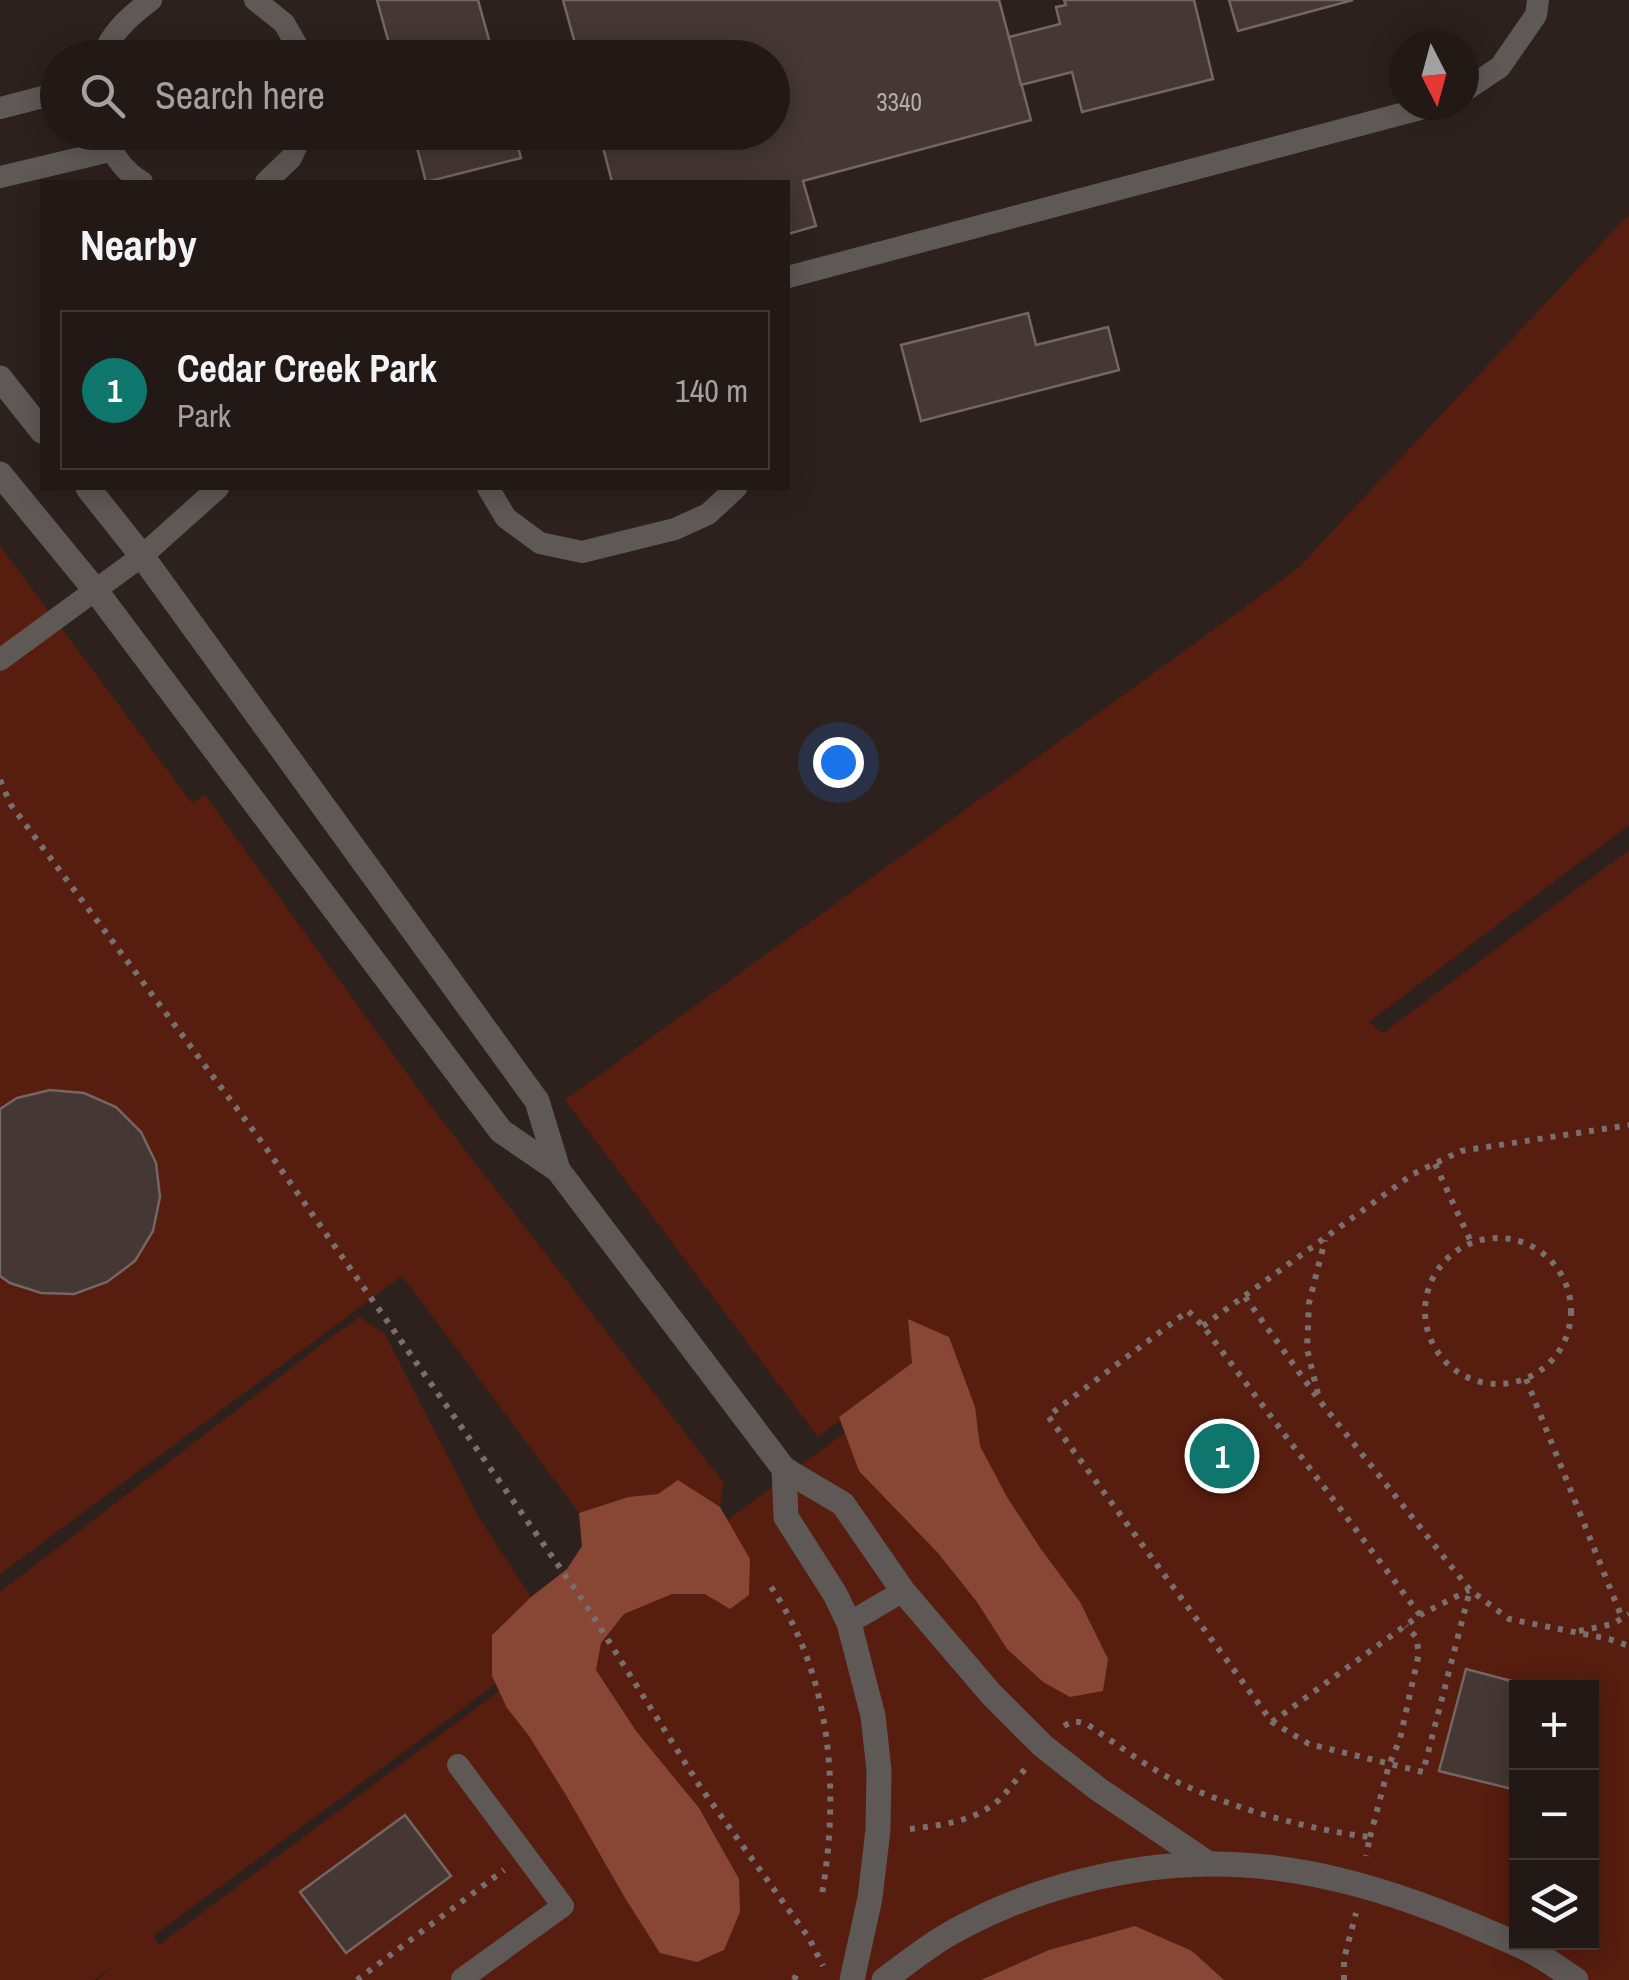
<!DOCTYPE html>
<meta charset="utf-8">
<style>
:root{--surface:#221916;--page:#2a221f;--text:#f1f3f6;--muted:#a2a0a1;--line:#3f3835;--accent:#0f766e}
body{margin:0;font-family:"Archivo Narrow",sans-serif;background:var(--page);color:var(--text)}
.controls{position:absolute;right:30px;bottom:30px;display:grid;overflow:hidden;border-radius:0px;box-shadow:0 5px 25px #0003}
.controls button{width:90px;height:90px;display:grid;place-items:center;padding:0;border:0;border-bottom:2px solid var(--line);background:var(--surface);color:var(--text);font:50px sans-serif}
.compass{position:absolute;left:1389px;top:30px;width:90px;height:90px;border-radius:50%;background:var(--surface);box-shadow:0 5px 25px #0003;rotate:174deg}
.you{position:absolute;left:838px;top:762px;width:35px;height:35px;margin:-25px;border:8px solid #fff;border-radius:50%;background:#1a73e8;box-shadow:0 0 0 15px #1a73e833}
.badge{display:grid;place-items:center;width:65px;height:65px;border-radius:50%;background:var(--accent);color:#fff;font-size:32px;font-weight:700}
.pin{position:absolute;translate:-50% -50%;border:5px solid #fff;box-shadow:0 2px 10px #0006}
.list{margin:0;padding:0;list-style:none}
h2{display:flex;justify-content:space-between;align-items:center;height:130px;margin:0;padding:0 40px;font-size:42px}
h2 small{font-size:32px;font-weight:400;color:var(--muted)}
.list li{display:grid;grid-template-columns:65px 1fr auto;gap:30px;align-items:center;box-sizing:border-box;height:160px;margin:0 20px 20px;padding:0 20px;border:2px solid var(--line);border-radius:0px}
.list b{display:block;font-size:38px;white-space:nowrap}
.list p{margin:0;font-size:32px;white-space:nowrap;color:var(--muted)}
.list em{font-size:32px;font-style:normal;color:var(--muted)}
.icon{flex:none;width:55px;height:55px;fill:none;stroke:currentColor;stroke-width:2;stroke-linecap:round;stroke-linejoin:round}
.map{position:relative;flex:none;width:1629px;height:1980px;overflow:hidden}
.search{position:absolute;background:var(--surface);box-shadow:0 5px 25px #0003;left:40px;top:40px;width:750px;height:110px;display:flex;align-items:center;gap:25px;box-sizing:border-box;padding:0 35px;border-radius:55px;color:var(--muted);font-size:38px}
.panel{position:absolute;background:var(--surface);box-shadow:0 5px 25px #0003;left:40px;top:180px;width:750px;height:310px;border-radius:0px}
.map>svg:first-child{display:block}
</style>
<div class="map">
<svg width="1629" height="1980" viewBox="0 0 1629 1980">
<rect width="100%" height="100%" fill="#2d211e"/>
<g fill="#571d0e" fill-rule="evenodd">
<path d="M1629,214V825L1369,1022L1383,1033L1629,850V1980H97L117,1963L94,1980H0V1592L334,1335L360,1317L385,1334L478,1516L531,1597L492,1635V1676L496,1684L153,1936L159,1945L954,1351L949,1339L818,1437L565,1100L1297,569ZM1516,1688H1592V1942H1516Z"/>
<polygon points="0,546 192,803 205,795 427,1101 724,1483 720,1507 678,1481 658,1494 628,1497 579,1513 402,1276 0,1574"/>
</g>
<g fill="#884635">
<polygon points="908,1319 949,1337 975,1407 980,1446 1007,1497 1041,1549 1080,1602 1108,1659 1103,1691 1070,1697 1043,1682 1007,1649 977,1602 938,1553 859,1471 839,1417 912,1363"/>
<polygon points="678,1480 720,1507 750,1559 749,1595 730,1609 705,1594 672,1594 624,1614 601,1643 596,1670 636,1731 699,1808 739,1879 740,1912 724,1950 697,1962 660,1953 625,1898 566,1795 529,1736 507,1708 492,1676 492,1635 531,1597 567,1569 582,1546 579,1513 628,1497 658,1494"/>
<polygon points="1135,1926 1192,1951 1224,1980 981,1980 1049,1950"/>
</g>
<g fill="#443734" stroke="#746662" stroke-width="2.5">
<polygon points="377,0 478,0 494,58 393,58"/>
<polygon points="563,0 999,0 1031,120 803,181 816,226 788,234 788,182 612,182 599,132 772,132 772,58 579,58"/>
<polygon points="1064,0 1194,0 1213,79 1082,112 1072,72 1021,85 1009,37 1060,24 1056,7 1066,5"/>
<polygon points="1229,0 1353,0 1238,31"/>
<polygon points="413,132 514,132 521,158 426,182"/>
<polygon points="1028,313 1036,345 1108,327 1119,370 921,421 901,345"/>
<polygon points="50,1090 84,1093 116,1107 141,1132 156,1163 160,1197 153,1231 135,1261 107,1282 74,1294 41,1293 10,1283 0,1276 0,1109 17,1098"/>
<polygon points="1466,1669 1538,1688 1516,1688 1516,1790 1439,1771"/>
<polygon points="405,1815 451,1876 346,1953 300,1892"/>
</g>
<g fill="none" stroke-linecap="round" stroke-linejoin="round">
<g stroke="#796f6c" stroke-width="6" stroke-dasharray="5 8" stroke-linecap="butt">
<polyline points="0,780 11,805 261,1141 584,1602 701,1788 809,1938 823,1966"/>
<polyline points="1435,1164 1471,1242"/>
<circle cx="1498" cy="1311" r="73"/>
<polyline points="1245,1297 1319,1400 1470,1590 1509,1619 1609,1639 1629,1646"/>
<polyline points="1203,1326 1413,1174 1461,1151 1629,1125"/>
<polyline points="1526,1379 1622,1618"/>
<polyline points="1318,1394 1307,1349 1309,1303 1325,1240"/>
<path d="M771,1587C833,1678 840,1794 821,1900"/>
<polyline points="1420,1615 1203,1326 1188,1311 1048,1416 1272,1722 1309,1744 1423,1772 1470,1590"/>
<polyline points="1579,1631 1613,1624 1629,1614"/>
<polyline points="1272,1722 1420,1615 1469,1590"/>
<path d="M1064,1726C1073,1720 1079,1721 1088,1725C1120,1746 1153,1772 1188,1787C1243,1811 1311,1830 1370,1837L1366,1856"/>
<path d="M910,1829C941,1825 975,1822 1000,1799C1009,1790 1017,1778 1026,1768"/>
<polyline points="1370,1837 1389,1765 1400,1739 1419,1653 1416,1637 1406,1626"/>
<polyline points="357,1980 504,1870"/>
<polyline points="794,1980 797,1973"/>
<polyline points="1344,1980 1344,1959 1356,1913"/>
</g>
<g stroke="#5e5856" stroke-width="22">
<polyline points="255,0 284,23 304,58"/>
<path d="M102,58C111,32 130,16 151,0"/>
<polyline points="1464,91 1500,67 1536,15 1538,0"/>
<polyline points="0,108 58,93"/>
<path d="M103,132C111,152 123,171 142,182"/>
<polyline points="0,177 110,151"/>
<polyline points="266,182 291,158 303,132"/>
<polyline points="788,277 1435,105"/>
<polyline points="488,488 506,518 540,543 582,552 675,529 708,514 736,488"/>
<polyline points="0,660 142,556 218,488"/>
<polyline points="849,1623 903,1591"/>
<polyline points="458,1765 563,1906 462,1979"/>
</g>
<g stroke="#5e5856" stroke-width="25">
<polyline points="0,378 42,431"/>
<polyline points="0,474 96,591 501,1131 558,1170 784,1469 843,1504 903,1591 991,1694 1043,1746 1098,1789 1209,1864"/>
<polyline points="88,488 142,556 537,1101 558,1170"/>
<polyline points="784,1469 786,1517 835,1594 849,1623 873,1716 879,1770 878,1830 870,1898 852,1980"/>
<path d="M884,1980C908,1962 933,1942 960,1928C1034,1888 1125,1865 1209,1864C1304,1863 1396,1892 1482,1929C1498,1936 1516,1943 1531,1951C1547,1959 1561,1970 1576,1980"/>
</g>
</g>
<g text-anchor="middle" stroke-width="10" stroke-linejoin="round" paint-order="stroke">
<g font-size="25" fill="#b5acaa">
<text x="899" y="111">3340</text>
</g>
</g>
</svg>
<div class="controls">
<button>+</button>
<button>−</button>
<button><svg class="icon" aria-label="layers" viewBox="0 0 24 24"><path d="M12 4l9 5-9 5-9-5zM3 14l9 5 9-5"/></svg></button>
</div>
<svg class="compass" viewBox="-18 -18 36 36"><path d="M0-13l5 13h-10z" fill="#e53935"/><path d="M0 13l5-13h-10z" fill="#a2a0a1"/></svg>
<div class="you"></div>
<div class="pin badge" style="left:1222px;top:1456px">1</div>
<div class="search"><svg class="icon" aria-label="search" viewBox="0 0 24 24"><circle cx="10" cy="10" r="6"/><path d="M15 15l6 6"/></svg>Search here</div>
<section class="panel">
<h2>Nearby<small></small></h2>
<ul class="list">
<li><span class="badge">1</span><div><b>Cedar Creek Park</b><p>Park</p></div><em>140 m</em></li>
</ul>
</section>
</div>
